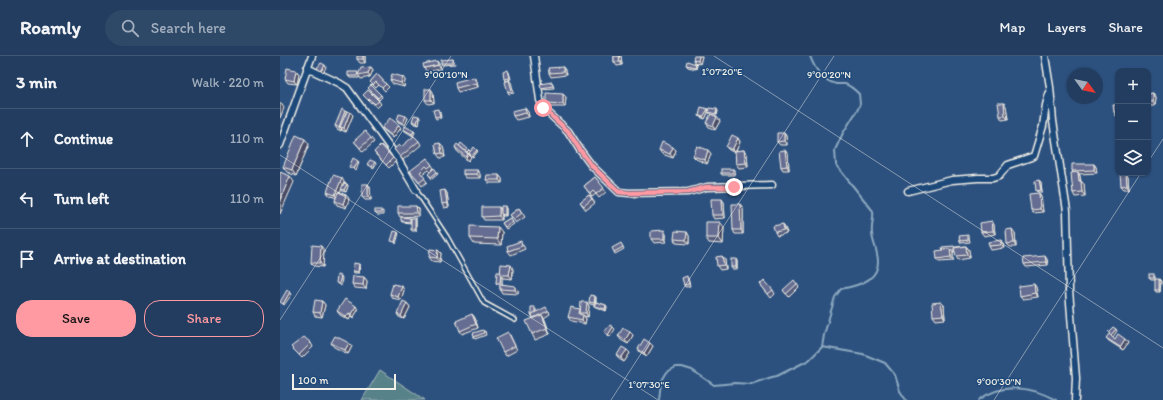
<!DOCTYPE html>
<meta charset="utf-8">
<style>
:root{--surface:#223d5f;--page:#2e4868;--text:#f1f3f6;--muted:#a2aebd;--line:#3f5674;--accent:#ff9aa2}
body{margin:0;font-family:Itim,sans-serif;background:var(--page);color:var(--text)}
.controls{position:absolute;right:12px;top:12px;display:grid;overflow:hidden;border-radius:8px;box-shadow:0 1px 3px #0004}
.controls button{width:36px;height:36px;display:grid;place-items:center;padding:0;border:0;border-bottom:1px solid var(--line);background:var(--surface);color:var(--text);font:20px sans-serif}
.compass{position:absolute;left:787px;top:12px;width:36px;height:36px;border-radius:50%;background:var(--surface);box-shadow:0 1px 3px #0004;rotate:123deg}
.scale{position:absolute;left:12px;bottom:10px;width:104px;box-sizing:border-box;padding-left:4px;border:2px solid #f4f1e8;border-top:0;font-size:11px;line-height:14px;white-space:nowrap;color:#f4f1e8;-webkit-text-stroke:3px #1f4a7a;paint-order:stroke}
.stop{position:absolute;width:12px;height:12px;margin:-9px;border:3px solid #ff9aa2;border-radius:50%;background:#fff}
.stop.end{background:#ff9aa2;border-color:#fff;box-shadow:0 1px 4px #0008}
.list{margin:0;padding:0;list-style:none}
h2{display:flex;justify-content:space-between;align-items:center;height:52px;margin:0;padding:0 16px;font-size:17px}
h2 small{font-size:13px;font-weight:400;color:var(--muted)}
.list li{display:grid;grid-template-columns:26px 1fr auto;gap:12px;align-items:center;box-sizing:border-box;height:60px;padding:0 16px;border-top:1px solid var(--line)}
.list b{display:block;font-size:15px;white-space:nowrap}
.list em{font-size:13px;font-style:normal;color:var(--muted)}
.actions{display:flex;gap:8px;padding:12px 16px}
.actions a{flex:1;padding:9px 0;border:1px solid var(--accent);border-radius:16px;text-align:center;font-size:14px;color:var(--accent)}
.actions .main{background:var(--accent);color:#111}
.icon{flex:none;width:22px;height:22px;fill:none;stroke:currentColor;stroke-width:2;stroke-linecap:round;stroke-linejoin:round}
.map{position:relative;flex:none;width:883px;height:344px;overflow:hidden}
header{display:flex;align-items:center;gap:24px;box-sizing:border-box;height:56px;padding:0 20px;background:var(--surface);border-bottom:1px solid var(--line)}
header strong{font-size:19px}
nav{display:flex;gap:22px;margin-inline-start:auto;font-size:14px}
.search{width:280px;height:36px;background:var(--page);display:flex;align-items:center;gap:10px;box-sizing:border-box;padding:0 14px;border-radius:22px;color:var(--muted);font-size:15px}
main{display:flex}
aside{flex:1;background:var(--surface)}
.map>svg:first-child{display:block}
</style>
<header>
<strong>Roamly</strong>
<div class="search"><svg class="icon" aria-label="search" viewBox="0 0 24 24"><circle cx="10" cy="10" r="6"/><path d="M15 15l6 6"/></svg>Search here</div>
<nav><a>Map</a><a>Layers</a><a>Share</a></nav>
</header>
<main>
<aside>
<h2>3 min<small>Walk · 220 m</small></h2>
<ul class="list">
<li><svg class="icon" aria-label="ahead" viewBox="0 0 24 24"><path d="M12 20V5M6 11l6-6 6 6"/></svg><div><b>Continue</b></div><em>110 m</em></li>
<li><svg class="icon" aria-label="left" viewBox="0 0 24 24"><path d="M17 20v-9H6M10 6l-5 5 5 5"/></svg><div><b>Turn left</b></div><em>110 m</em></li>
<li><svg class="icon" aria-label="arrive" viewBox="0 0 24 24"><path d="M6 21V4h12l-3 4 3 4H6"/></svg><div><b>Arrive at destination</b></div></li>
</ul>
<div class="actions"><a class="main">Save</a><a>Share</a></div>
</aside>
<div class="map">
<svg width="883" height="344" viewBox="0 0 883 344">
<rect width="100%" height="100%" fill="#2d517f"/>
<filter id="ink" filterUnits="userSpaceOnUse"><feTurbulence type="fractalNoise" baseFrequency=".025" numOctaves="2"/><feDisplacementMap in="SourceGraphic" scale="8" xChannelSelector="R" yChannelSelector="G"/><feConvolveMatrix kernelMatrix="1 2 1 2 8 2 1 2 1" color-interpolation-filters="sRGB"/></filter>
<g filter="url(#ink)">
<polygon fill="#588289" stroke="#a6bab8" points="100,314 145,344 82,344"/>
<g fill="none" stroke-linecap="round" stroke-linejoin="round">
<g stroke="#8ca9bf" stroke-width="2">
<polyline points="542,291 583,298 605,307 615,319 620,335 626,344"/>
<path d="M379,344L381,326L387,316L396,311H402L412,314L434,329L455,327L471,328L492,321L497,320L529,304L542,291L544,279L555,241L561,233C581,229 603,223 597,198C596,191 592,184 592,177C591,169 594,163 593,155L556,109L555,94L563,77L578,53L580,48L579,38C575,34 571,30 565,28C562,28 559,28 556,28C543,25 534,12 530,0"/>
<path d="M699,344C722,326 752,331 776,344"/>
</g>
<g stroke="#f4f1e8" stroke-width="6">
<polyline id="lane" points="136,134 167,181 204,247 235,264"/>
</g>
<g stroke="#f4f1e8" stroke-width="9">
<g id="street">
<polyline points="254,0 260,44 263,52 288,75 300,94 312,110 339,136 349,137 408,136 427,131 492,129"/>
<polyline points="765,0 770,31 773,65 787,155 789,234 796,322 795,344"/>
<polyline points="27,12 59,27 67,32 114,97 136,134"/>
<polyline points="0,89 32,0"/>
<polyline points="628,135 672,124 698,122 713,122 719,120 728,109 754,100 763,70 766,49 769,38"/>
</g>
</g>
<use href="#lane" stroke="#1f4a7a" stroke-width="3"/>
<use href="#street" stroke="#1f4a7a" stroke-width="6"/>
</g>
<g fill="#575e7e" stroke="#f4f1e8">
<polygon points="85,0 85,7 80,7 77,3"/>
<polygon points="334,0 341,0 342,9 337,10 334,6"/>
<polygon points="422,0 420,8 415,7 413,4"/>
<polygon points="173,3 174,5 175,8 162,9 161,7"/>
<polygon points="416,8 417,9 416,13 408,11 406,9"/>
<polygon points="160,9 161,13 147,16 144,12"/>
<polygon points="91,11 93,14 90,21 81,23 79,20 79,22 70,22 68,20 79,18"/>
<polygon points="283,11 285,15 286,19 271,21 269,17"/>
<polygon points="16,14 19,18 17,28 8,27 5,23"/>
<polygon points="229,16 231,23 226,25 224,23"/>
<polygon points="97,18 106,28 109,31 105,35 99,29 96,32 90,26"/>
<polygon points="110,24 125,24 124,31 113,28"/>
<polygon points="229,24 231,26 234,37 229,38 228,36"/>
<polygon points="197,25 198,31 178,36 176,32"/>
<polygon points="272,26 273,28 274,32 262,33 261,32"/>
<polygon points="88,32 101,39 102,41 99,44"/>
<polygon points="153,36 154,47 148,48 145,44"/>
<polygon points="873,37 876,41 875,50 868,50 868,38"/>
<polygon points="83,39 99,45 101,48 97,52 92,46 91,47"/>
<polygon points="286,41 285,51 268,51 266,47"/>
<polygon points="838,49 838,60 836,60 834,56"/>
<polygon points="726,50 728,63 722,64 720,60"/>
<polygon points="429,54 438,55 437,59 431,59 440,65 435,74 429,71 426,67 431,58 430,58 428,56 429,55 425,63 420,61 419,60"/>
<polygon points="65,55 66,56 70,56 73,59 66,76 63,75 62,73 61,75 57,73 55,70"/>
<polygon points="160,55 161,62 156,63 155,61"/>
<polygon points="248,56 249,61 236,64 233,60"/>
<polygon points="128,62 125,69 118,66 117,64"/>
<polygon points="140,62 139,69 133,67 132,65"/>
<polygon points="102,72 121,72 113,82 105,75"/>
<polygon points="123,73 135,76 133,80 125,75"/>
<polygon points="504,77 506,80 507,89 500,89 497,86"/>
<polygon points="91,82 94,86 83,96 74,85"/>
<polygon points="458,82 460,86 456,95 464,94 467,98 468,111 459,112 456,108 455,96 455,97 449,94 446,91"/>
<polygon points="139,85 141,89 123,104 114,93"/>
<polygon points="160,87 163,90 165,101 160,102 157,98"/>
<polygon points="29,88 16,120 7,116 3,111"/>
<polygon points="175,91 180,91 189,94 190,95 198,95 193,101 184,94 191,101 188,105 177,95"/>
<polygon points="379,94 396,94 393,102 382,98"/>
<polygon points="428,94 431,98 427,108 416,103 413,100"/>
<polygon points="94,96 113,102 116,105 109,112 97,100"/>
<polygon points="508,98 509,114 503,114 501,111"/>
<polygon points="147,102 158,118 152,123 148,118 150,116 149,114 142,119 147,126 142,130 133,118"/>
<polygon points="814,108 816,111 817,117 799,118 800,120 801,125 804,128 805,140 795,141 793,137 793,116 792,115"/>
<polygon points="453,113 455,115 454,119 442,119 441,117"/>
<polygon points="183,118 200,118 200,122 186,122"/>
<polygon points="219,119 222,123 222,127 209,127 206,124"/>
<polygon points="848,120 849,133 844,133 841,130"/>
<polygon points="315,121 326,136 319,142 316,138 312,141 304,130"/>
<polygon points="64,126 64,127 67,128 68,130 66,136 62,135 61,133 60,137 66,139 69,143 66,152 57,149 55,145 56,142 49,139 47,136"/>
<polygon points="761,126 762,136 758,136 756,135"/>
<polygon points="88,128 90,131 91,144 85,144 82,141"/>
<polygon points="167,137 169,151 164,152 162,148"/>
<polygon points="759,137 761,140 763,156 753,157 751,154"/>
<polygon points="309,139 315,147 306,154 300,146"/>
<polygon points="444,146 445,162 434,163 432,159"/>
<polygon points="460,148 463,152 463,178 455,178 453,174"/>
<polygon points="136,150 139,153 139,160 120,161 118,157"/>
<polygon points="225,150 226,152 226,160 222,160 222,159 222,164 204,164 202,161 219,151 221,154"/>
<polygon points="239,152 245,161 236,167 230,159"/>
<polygon points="103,155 103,159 97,159 95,157"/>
<polygon points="130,162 131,164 131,167 122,166 121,165"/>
<polygon points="135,162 136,164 136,175 132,175 131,173"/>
<polygon points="230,162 234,168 226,173 222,167"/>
<polygon points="712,165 714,169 715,178 704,180 701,176"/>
<polygon points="444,171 443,188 429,187 426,182"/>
<polygon points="505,172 507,177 497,180 495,176"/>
<polygon points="222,176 221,189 194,188 190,182"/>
<polygon points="407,176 409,180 409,188 396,187 394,183"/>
<polygon points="735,177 736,191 730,191 727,188"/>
<polygon points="386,178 386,186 374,187 371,183"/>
<polygon points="689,181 690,186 681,187 680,185"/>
<polygon points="723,188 724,192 711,194 709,190"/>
<polygon points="243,189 245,193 231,199 228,195"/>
<polygon points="342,189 344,193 335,198 334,196"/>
<polygon points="686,190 689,194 690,202 678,204 676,200 675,195 672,196 673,197 673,205 659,206 657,203 663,194 675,191"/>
<polygon points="44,194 43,211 34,210 31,207"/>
<polygon points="158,194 161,197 160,206 152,205 149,201"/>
<polygon points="442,200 445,204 446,213 440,214 437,210"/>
<polygon points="767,203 768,209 746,211 744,208"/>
<polygon points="457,205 457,213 452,213 451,211"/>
<polygon points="80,209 79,217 74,217 73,215"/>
<polygon points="233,213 232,223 223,222 222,221 222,228 238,233 238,238 222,237 220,233 220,229 217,228 216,227 221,216"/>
<polygon points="875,220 875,224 871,224 869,222"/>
<polygon points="84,221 87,225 86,233 75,232 72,228"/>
<polygon points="408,222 410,230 405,231 404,229"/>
<polygon points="879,223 881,225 880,236 876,236 875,234"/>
<polygon points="480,228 493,234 495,238 491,242"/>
<polygon points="517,228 519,231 509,241 503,234"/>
<polygon points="756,231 758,241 743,243 740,240"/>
<polygon points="124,234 121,244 112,242 110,238"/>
<polygon points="315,240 316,241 316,246 326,249 327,251 326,255 316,251 314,250 314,249 310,248 309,246"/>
<polygon points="42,245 45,249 42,261 35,260 33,256"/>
<polygon points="307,246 309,250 308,261 304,260 306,263 305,268 291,265 288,261 300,253"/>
<polygon points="661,246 664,249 665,263 656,264 653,260"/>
<polygon points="127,247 130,251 124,263 119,261 117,258"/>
<polygon points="256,253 256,256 269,255 270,258 264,262 265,264 270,278 255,284 252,278 253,262 251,258"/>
<polygon points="78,254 73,262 71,260 69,264 60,259 57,255"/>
<polygon points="192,258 195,262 198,272 182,278 180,275"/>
<polygon points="205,275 206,279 195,283 194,281"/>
<polygon points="230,279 237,294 226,300 223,296"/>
<polygon points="353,279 348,288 341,284 338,280"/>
<polygon points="826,282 845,283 848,287 843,294 829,285"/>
<polygon points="31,287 33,291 22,302 11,291"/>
<polygon points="51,287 72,290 68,298 54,291"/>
<polygon points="370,287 373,290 367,300 360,296 358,293"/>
<polygon points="347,294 350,297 344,306 339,303 337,299"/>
</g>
<g fill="#474c66" stroke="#f4f1e8">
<polygon points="83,0 85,0 85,7 83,3"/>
<polygon points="339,0 341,0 342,9 340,6"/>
<polygon points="419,0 422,0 420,8 418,5"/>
<polygon points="157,5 160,9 161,13 158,9"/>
<polygon points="416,8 417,9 416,13 415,11"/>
<polygon points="45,9 46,11 43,17 41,15"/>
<polygon points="91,11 93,14 90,21 88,17"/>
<polygon points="283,11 285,15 286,19 283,16"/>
<polygon points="16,14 19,18 17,28 14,25"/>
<polygon points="123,21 125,24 124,31 121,27"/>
<polygon points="194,21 197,25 198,31 196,27"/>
<polygon points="151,33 153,36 154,47 151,44"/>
<polygon points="873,37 876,41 875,50 873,46"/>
<polygon points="283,38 286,41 285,51 283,48"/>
<polygon points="1,47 4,52 0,62 0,49"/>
<polygon points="724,47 726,50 728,63 725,60"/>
<polygon points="245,52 248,56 249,61 246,57"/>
<polygon points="428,53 429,54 425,63 423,61"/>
<polygon points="437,53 438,55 437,59 436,58"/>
<polygon points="65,55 68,58 60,71 62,73 61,75 59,71"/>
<polygon points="70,56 73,59 66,76 64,72"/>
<polygon points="126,60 128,62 125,69 123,67"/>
<polygon points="139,60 140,62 139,69 137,67"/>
<polygon points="437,61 440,65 435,74 433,70"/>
<polygon points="119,69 121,72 113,82 111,79"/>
<polygon points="134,75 135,76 133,80 132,78"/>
<polygon points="504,77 506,80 507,89 504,85"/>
<polygon points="458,82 460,86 455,97 452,94"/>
<polygon points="25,83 29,88 16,120 12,114"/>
<polygon points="160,87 163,90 165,101 162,97"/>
<polygon points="393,91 396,94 393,102 390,98"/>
<polygon points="197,94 198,95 193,101 192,100"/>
<polygon points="428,94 431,98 427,108 425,104"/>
<polygon points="464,94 467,98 468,111 466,107"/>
<polygon points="505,94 508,98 509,114 507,110"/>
<polygon points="188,98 191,101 188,105 186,101"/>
<polygon points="78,105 79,106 76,115 74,113"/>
<polygon points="95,106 96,108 93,113 92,111"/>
<polygon points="814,108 816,111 817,117 814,114"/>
<polygon points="197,114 200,118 200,122 197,118"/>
<polygon points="798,116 800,120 801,128 799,125"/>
<polygon points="846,117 848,120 849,133 847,129"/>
<polygon points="219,119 222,123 222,127 219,124"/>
<polygon points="10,120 14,126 0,158 0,144"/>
<polygon points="62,122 64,126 58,143 55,139"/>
<polygon points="759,124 761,126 762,136 761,134"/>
<polygon points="801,125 804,128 805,140 802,136"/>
<polygon points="67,128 68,130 66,136 64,134"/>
<polygon points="88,128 90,131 91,144 88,141"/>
<polygon points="165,134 167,137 169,151 167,147"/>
<polygon points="759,137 761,140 763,156 760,153"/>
<polygon points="66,139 69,143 66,152 63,148"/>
<polygon points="442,143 444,146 445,162 443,159"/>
<polygon points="460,148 463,152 463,178 461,174"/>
<polygon points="136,150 139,153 139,160 137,157"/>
<polygon points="225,150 226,152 226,160 225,159"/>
<polygon points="219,151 221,154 222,164 219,160"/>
<polygon points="135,162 136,164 136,175 135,173"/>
<polygon points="712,165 714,169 715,178 713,175"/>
<polygon points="440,166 444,171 443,188 439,182"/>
<polygon points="503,168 505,172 507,177 504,174"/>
<polygon points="218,171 222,176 221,189 217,183"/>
<polygon points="732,173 735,177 736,191 734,187"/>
<polygon points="384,174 386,178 386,186 384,183"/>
<polygon points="118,176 119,177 116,188 115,186"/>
<polygon points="407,176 409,180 409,188 406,184"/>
<polygon points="721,184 723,188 724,192 721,189"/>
<polygon points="41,190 44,194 43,211 40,207"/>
<polygon points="686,190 689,194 690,202 687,199"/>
<polygon points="670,193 673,197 673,205 671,201"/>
<polygon points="158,194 161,197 160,206 157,202"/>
<polygon points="442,200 445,204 446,213 444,209"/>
<polygon points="765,200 767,203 768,209 766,206"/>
<polygon points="456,203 457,205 457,213 456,211"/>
<polygon points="79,208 80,209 79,217 78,216"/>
<polygon points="231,209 233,213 232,223 229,219"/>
<polygon points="221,219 222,221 222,229 220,227"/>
<polygon points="61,220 62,222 61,230 59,228"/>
<polygon points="84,221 87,225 86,233 83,229"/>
<polygon points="879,223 881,225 880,236 879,234"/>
<polygon points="754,228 756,231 758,241 755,237"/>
<polygon points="122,230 124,234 121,244 118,241"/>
<polygon points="235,230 238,233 238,238 235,234"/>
<polygon points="10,236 12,238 4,249 3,248"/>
<polygon points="315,240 316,241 315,249 314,247"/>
<polygon points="42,245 45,249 42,261 40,257"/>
<polygon points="307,246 309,250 308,261 306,257"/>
<polygon points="661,246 664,249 665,263 663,259"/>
<polygon points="127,247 130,251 124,263 121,260"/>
<polygon points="326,249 327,251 326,255 325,253"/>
<polygon points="76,250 78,254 73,262 71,258"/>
<polygon points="69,257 71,260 69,264 66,261"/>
<polygon points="192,258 195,262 198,272 196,268"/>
<polygon points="262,259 265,264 270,278 267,272"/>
<polygon points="303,259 306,263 305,268 302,264"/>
<polygon points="333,271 335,273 330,281 328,279"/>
<polygon points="836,273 837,275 833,281 831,279"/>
<polygon points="350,276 353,279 348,288 345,284"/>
<polygon points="845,283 848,287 843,294 840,291"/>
<polygon points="69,287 72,290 68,298 65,294"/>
<polygon points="370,287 373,290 367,300 364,297"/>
<polygon points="347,294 350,297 344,306 341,302"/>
</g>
<g fill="#656d92" stroke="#f4f1e8">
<rect x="77" y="0" width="6" height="3"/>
<polygon points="334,0 339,0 340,6 334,6"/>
<polygon points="414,0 419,0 418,5 413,4"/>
<polygon points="173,3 173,7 161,7 161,4"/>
<polygon points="157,5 158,9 144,12 143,8"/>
<polygon points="407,5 416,8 415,11 406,9"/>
<polygon points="41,7 45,9 41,15 37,12"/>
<polygon points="91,11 88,17 78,19 81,12"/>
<polygon points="283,11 283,16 269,17 268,12"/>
<polygon points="7,12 16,14 14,25 5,23"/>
<polygon points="228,14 230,22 224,23 223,16"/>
<polygon points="68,16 78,16 77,20 68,20"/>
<polygon points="97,18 106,28 102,32 96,26 93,29 90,26"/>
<polygon points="112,18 123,21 121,27 110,24"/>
<polygon points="194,21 196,27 176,32 175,26"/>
<polygon points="229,24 232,35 228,36 225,26"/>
<polygon points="272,26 273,30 261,32 260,28"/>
<polygon points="91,29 101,39 98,42 88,32"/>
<rect x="145" y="33" width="6" height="11"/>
<polygon points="88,34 99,45 95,48 89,43 88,44 83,39"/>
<polygon points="266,37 283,38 283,48 266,47"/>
<polygon points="873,37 873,46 868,46 868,38"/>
<polygon points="718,47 724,47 725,60 720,60"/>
<polygon points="833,49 838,49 838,56 834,56"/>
<polygon points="421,51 428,53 423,61 419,60"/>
<polygon points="245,52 246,57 233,60 232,55"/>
<polygon points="429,52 437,53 436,58 428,56"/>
<polygon points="62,53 65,55 59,71 55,70"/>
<polygon points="158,53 160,60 155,61 153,54"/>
<polygon points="67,55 70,56 64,72 60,71"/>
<polygon points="119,58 126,60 123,67 117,64"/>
<polygon points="431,58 437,61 433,70 426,67"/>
<polygon points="134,59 139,60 137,67 132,65"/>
<polygon points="110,62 119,69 111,79 102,72"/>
<polygon points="125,70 134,75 132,78 123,73"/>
<polygon points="85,75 91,82 80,92 74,85"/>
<polygon points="497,77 504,77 504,85 497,86"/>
<polygon points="16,79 25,83 12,114 3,111"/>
<polygon points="452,79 458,82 452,94 446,91"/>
<polygon points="134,80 139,85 120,101 114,93 119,89 121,91"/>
<polygon points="382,86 393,91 390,98 379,94"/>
<polygon points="160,87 162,97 157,98 155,88"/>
<polygon points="181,87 189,94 187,96 179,90"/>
<polygon points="177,88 188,98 186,101 175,91"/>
<polygon points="101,89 113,102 106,109 94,96"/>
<polygon points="417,90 428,94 425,104 413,100"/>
<polygon points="194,91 197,94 192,100 189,97"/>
<polygon points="464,94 466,107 456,108 455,95"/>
<polygon points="505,94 507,110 501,111 499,95"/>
<polygon points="73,102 78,105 74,113 69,111"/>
<polygon points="147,102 152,109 148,112 146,110 140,116 145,122 140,126 130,115"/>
<polygon points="90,104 95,106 92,111 87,108"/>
<polygon points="792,108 814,108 814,114 792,115"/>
<polygon points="154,112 157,116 151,121 148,118"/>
<rect x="441" y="113" width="12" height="4"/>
<rect x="183" y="114" width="14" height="4"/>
<polygon points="0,116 10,120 0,144"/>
<polygon points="798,116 799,125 801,125 802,136 793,137 791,117"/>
<polygon points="840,117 846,117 847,129 841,130"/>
<polygon points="53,119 62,122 55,139 47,136"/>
<polygon points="207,119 219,119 219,124 206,124"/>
<polygon points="315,121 324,132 316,138 313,135 310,138 304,130"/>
<polygon points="759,124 761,134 756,135 755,125"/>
<polygon points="64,127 67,128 64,134 61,133"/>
<rect x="82" y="128" width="6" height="13"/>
<polygon points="165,134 167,147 162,148 160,135"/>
<polygon points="58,136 66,139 63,148 55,145"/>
<polygon points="759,137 760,153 751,154 749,138"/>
<polygon points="309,139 312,143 304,150 300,146"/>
<polygon points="431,143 442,143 443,159 432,159"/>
<polygon points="452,148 460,148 461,174 453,174"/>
<polygon points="118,150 136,150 137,157 118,157"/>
<polygon points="221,150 225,150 225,159 221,158"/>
<polygon points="202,151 219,151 219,160 202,161"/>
<polygon points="239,152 242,157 234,163 230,159"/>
<rect x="95" y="154" width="6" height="3"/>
<polygon points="121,161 130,162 130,166 121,165"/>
<rect x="131" y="162" width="4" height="11"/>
<polygon points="230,162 233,166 225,171 222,167"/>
<polygon points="712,165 713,175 701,176 700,167"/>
<polygon points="426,166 440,166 439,182 426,182"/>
<polygon points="503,168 504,174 495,176 493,170"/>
<polygon points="190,170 218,171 217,183 190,182"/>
<polygon points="732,173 734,187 727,188 726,174"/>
<polygon points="384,174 384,183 371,183 371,175"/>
<polygon points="114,175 118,176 115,186 111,185"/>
<polygon points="395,175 407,176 406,184 394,183"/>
<polygon points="688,179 688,184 680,185 679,180"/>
<polygon points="721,184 721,189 709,190 708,186"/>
<polygon points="241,185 242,190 228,195 227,190"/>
<polygon points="341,187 343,191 334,196 332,192"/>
<polygon points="32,189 41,190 40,207 31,207"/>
<polygon points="674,190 675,194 663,194 662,191"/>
<polygon points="686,190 687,199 676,200 674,192"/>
<polygon points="150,193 158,194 157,202 149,201"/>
<polygon points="670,193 671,201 657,203 656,195"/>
<polygon points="442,200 444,209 437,210 436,201"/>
<polygon points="765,200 766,206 744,208 743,202"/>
<rect x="451" y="203" width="5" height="8"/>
<polygon points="74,207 79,208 78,216 73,215"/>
<polygon points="221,208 231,209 229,219 220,219"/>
<polygon points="217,216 221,216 220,227 216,227"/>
<rect x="869" y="218" width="5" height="4"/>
<polygon points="57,219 61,220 59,228 56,227"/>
<polygon points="73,220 84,221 83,229 72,228"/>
<polygon points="407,220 409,228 404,229 402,222"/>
<rect x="875" y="223" width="4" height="11"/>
<polygon points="484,224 493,234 488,238 480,228"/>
<polygon points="514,224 517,228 506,238 503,234"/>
<polygon points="113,228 122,230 118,241 110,238"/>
<polygon points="220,228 235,230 235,234 220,233"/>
<polygon points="754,228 755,237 740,240 739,230"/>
<polygon points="7,234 10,236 3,248 0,246"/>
<polygon points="310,239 315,240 314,247 309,246"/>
<polygon points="65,243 76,250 71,258 69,257 66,261 57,255"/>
<polygon points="35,244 42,245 40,257 33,256"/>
<polygon points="123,245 127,247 121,260 117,258"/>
<polygon points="301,246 307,246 306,257 300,257"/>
<polygon points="316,246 326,249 325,253 314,250"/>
<polygon points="661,246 663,259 653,260 652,247"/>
<polygon points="251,251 255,251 255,256 252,258 251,258"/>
<polygon points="266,251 268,255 253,262 252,258"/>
<polygon points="291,251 300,253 299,258 303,259 302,264 288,261"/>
<polygon points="192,258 196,268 180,275 176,265"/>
<polygon points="262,259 267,272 252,278 246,265"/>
<polygon points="330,269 333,271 328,279 324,276"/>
<polygon points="833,271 836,273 831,279 828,276"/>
<polygon points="343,272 350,276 345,284 338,280"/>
<polygon points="203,274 204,277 194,281 193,277"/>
<polygon points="228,276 235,290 223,296 216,282"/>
<polygon points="829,278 835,283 838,278 845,283 840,291 826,282"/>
<polygon points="55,280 69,287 65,294 51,287"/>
<polygon points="24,281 31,287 19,299 11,291"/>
<polygon points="364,283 370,287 364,297 358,293"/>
<polygon points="342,291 347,294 341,302 337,299"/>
</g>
</g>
<g fill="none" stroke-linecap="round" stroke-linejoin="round" filter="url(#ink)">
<polyline stroke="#ff9aa2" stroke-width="5" points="263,52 288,75 300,94 312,110 339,136 350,137 408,136 427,131 454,131"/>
</g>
<path fill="none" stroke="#f4f1e8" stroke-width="1" stroke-opacity="0.45" d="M434,0L883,292M0,99L378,344M868,106L883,83M0,264L171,0M331,344L554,0M714,344L861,117"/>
<g font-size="10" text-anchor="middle" fill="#f4f1e8" stroke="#1f4a7a" stroke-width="3" stroke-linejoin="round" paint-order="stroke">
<text x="442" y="19">1°07'20"E</text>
<text x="549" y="22">9°00'20"N</text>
<text x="166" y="22">9°00'10"N</text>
<text x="719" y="329">9°00'30"N</text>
<text x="369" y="332">1°07'30"E</text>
</g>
</svg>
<div class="controls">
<button>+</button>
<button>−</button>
<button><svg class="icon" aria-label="layers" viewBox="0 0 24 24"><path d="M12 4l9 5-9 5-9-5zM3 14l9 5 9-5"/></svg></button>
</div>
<svg class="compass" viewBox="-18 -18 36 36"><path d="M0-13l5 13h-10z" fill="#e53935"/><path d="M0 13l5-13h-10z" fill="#a2aebd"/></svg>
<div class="scale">100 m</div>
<div class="stop" style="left:263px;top:52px"></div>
<div class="stop end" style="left:454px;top:131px"></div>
</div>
</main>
